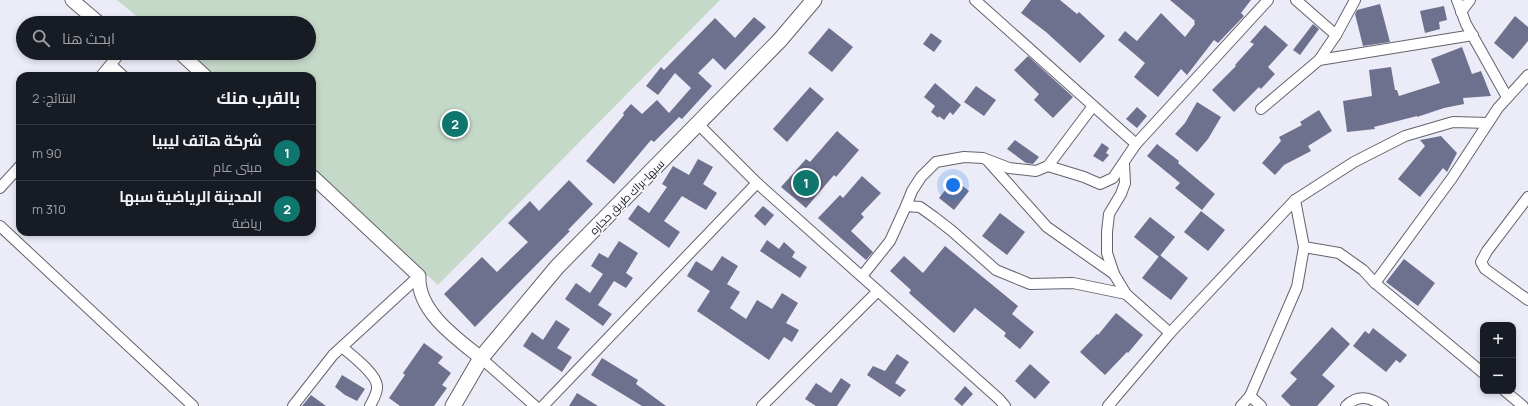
<!DOCTYPE html>
<html lang="ar">
<meta charset="utf-8">
<style>
:root{--surface:#171b24;--page:#20242c;--text:#f1f3f6;--muted:#9ea1a6;--line:#363941;--accent:#0f766e}
body{margin:0;font-family:Manrope,Cairo,sans-serif;background:var(--page);color:var(--text);direction:rtl}
.controls{position:absolute;right:12px;bottom:12px;display:grid;overflow:hidden;border-radius:8px;box-shadow:0 2px 6px #0003}
.controls button{width:36px;height:36px;display:grid;place-items:center;padding:0;border:0;border-bottom:1px solid var(--line);background:var(--surface);color:var(--text);font:20px sans-serif}
.you{position:absolute;left:953px;top:185px;width:14px;height:14px;margin:-10px;border:3px solid #fff;border-radius:50%;background:#1a73e8;box-shadow:0 0 0 6px #1a73e833}
.badge{display:grid;place-items:center;width:26px;height:26px;border-radius:50%;background:var(--accent);color:#fff;font-size:13px;font-weight:700}
.pin{position:absolute;translate:-50% -50%;border:2px solid #fff;box-shadow:0 1px 4px #0006}
.list{margin:0;padding:0;list-style:none}
h2{display:flex;justify-content:space-between;align-items:center;height:52px;margin:0;padding:0 16px;font-size:17px}
h2 small{font-size:13px;font-weight:400;color:var(--muted)}
.list li{display:grid;grid-template-columns:26px 1fr auto;gap:12px;align-items:center;box-sizing:border-box;height:56px;padding:0 16px;border-top:1px solid var(--line)}
.list b{display:block;font-size:15px;white-space:nowrap}
.list p{margin:0;font-size:13px;white-space:nowrap;color:var(--muted)}
.list em{font-size:13px;font-style:normal;color:var(--muted)}
.icon{flex:none;width:22px;height:22px;fill:none;stroke:currentColor;stroke-width:2;stroke-linecap:round;stroke-linejoin:round}
.map{position:relative;flex:none;width:1528px;height:406px;overflow:hidden;direction:ltr}
.search{position:absolute;background:var(--surface);box-shadow:0 2px 6px #0003;left:16px;top:16px;width:300px;height:44px;display:flex;align-items:center;gap:10px;box-sizing:border-box;padding:0 14px;border-radius:22px;color:var(--muted);font-size:15px}
.panel{position:absolute;background:var(--surface);box-shadow:0 2px 6px #0003;left:16px;top:72px;width:300px;height:164px;border-radius:12px;direction:rtl}
.map>svg:first-child{display:block}
</style>
<div class="map">
<svg width="1528" height="406" viewBox="0 0 1528 406">
<rect width="100%" height="100%" fill="#ebecf7"/>
<polygon fill="#c5d9c9" points="117,0 720,0 438,285 312,171 312,76 207,76 181,53 309,53 309,23 145,23"/>
<g fill="#6e718e">
<polygon points="1031,0 1060,0 1077,14 1079,12 1105,36 1080,63 1046,32 1021,13"/>
<polygon points="1170,0 1251,0 1241,13 1244,16 1218,43 1214,40 1187,75 1181,69 1158,97 1134,77 1145,63 1118,40 1125,31 1137,41 1161,13 1185,37 1195,24 1194,22 1195,21"/>
<polygon points="1380,4 1390,42 1363,46 1355,14 1357,10"/>
<polygon points="1444,6 1447,20 1439,22 1440,29 1425,33 1420,11"/>
<polygon points="1515,16 1528,27 1528,41 1513,59 1494,43"/>
<polygon points="754,17 766,27 725,70 713,58 698,73 712,86 682,119 679,117 654,142 651,140 614,184 586,161 624,115 623,113 631,104 642,114 657,100 669,113 691,88 675,73 658,95 646,86 661,67 664,70 715,18 735,38"/>
<polygon points="1313,24 1319,29 1300,55 1293,50"/>
<polygon points="1265,25 1288,45 1268,67 1275,74 1261,89 1259,87 1234,112 1212,90 1236,66 1235,65 1254,44 1250,42"/>
<polygon points="829,28 853,47 832,72 808,53"/>
<polygon points="931,33 942,41 934,52 923,44"/>
<polygon points="1462,47 1472,74 1481,71 1491,96 1463,98 1464,104 1444,108 1417,117 1417,116 1374,127 1375,129 1347,132 1343,101 1372,96 1369,70 1391,67 1395,90 1397,90 1399,96 1440,83 1431,59"/>
<polygon points="1028,56 1073,97 1053,118 1034,100 1039,94 1014,70"/>
<polygon points="935,83 961,105 953,115 950,112 944,120 939,116 938,118 931,112 935,106 924,97"/>
<polygon points="976,86 996,100 984,116 964,102"/>
<polygon points="810,87 824,99 787,142 773,129"/>
<polygon points="1197,102 1221,117 1208,139 1197,152 1175,134 1185,123"/>
<polygon points="1137,107 1147,116 1137,128 1126,119"/>
<polygon points="1319,110 1332,131 1308,146 1311,151 1284,165 1275,175 1262,163 1281,141 1279,137 1302,125 1300,122"/>
<polygon points="837,131 859,150 836,177 834,175 806,208 781,187 806,159 810,162"/>
<polygon points="1441,136 1457,153 1447,172 1443,168 1420,197 1398,179 1425,146 1420,140"/>
<polygon points="1015,140 1039,157 1033,164 1026,163 1007,149"/>
<polygon points="1102,143 1109,148 1106,153 1109,155 1103,162 1093,156"/>
<polygon points="1157,144 1179,161 1178,163 1215,194 1202,210 1175,188 1180,183 1147,156"/>
<polygon points="698,159 713,167 703,184 717,193 706,210 682,196 664,221 680,232 669,248 628,219 638,205 649,213 667,187 662,184 673,166 689,175"/>
<polygon points="862,176 881,193 861,214 864,217 851,231 873,252 866,260 818,218 840,195 843,198"/>
<polygon points="954,179 969,191 954,210 939,198"/>
<polygon points="569,180 593,204 568,230 570,231 553,248 475,327 444,294 482,257 497,272 528,242 508,223 530,201 539,211"/>
<polygon points="763,206 774,215 765,226 754,216"/>
<polygon points="1201,211 1225,230 1208,251 1184,232"/>
<polygon points="1000,213 1025,232 1007,255 982,236"/>
<polygon points="1150,217 1175,237 1159,257 1134,237"/>
<polygon points="767,240 779,249 784,242 795,252 792,257 807,267 800,278 760,251"/>
<polygon points="619,241 638,253 626,273 633,278 626,288 614,281 598,305 612,314 603,326 565,299 576,283 590,293 603,274 591,266 599,253 608,258"/>
<polygon points="945,246 1018,306 1012,314 1034,332 1020,349 1004,336 1006,333 975,308 954,333 909,293 911,290 890,271 904,256 923,273"/>
<polygon points="1160,255 1188,278 1171,300 1142,278"/>
<polygon points="722,256 738,266 727,284 740,292 730,308 746,319 757,300 772,309 782,293 798,303 786,323 799,330 792,342 784,337 769,360 697,311 710,291 687,276 696,261 712,271"/>
<polygon points="1404,259 1435,283 1418,306 1386,282"/>
<polygon points="1116,313 1143,335 1128,353 1127,352 1105,375 1080,352 1097,334 1098,335"/>
<polygon points="556,320 570,329 557,348 572,357 562,372 523,346 532,332 543,340"/>
<polygon points="1332,327 1350,344 1322,375 1335,386 1317,406 1291,406 1281,396 1297,379 1290,373"/>
<polygon points="1373,328 1407,355 1400,363 1396,360 1386,372 1353,346 1365,331 1369,334"/>
<polygon points="424,343 443,357 438,363 451,373 442,385 447,388 434,406 400,406 389,398 405,375 403,373"/>
<polygon points="897,354 909,362 895,383 906,390 900,397 867,375 873,366 885,371"/>
<polygon points="602,358 638,380 636,384 666,406 642,406 591,375"/>
<polygon points="1030,364 1050,382 1035,399 1015,381"/>
<polygon points="342,375 365,389 357,401 345,395 335,387"/>
<polygon points="841,378 851,385 837,406 816,406 805,399 816,383 831,393"/>
<polygon points="965,386 973,394 962,406 954,399"/>
<polygon points="577,393 598,406 569,406"/>
<polygon points="311,395 326,406 302,406"/>
</g>
<g fill="none" stroke-linecap="round" stroke-linejoin="round">
<g stroke="#62636c" stroke-width="12">
<g id="minor">
<polyline points="975,0 1136,144"/>
<polyline points="1296,0 1336,35"/>
<polyline points="1457,0 1466,24 1507,97"/>
<polyline points="1461,12 1470,0"/>
<polyline points="1319,60 1473,35"/>
<polyline points="111,65 123,76"/>
<polyline points="101,76 120,53"/>
<polyline points="1261,109 1319,60 1336,35 1355,0"/>
<polyline points="698,124 757,183 999,399 1005,406"/>
<polyline points="987,160 1047,227 1114,274"/>
<polyline points="1124,164 1125,183 1121,194 1109,214 1107,232 1107,253 1114,274 1126,294"/>
<polyline points="1048,166 1084,177 1100,184 1113,178 1136,144 1268,0"/>
<polyline points="0,188 20,166"/>
<polyline points="1528,197 1487,251 1481,262 1485,269 1528,300"/>
<polyline points="1295,200 1304,247 1339,253 1363,270 1375,283 1483,373"/>
<polyline points="906,206 912,191 921,177 936,162 964,157 983,158 1009,168 1036,171 1048,166 1093,106"/>
<polyline points="0,226 193,406"/>
<polyline points="862,276 890,241 906,206 920,207 934,217 952,231 996,270 1030,284 1073,283 1126,294 1170,333"/>
<polyline points="1375,283 1452,178 1498,108 1528,75"/>
<path d="M342,347C351,355 376,373 377,386C378,392 373,400 370,406"/>
<polyline points="481,358 535,406"/>
<polyline points="1505,391 1523,406"/>
<polyline points="1250,396 1261,406"/>
<polyline points="293,406 333,355 419,276"/>
<polyline points="543,406 757,183"/>
<polyline points="762,406 878,291"/>
<polyline points="1108,406 1170,333 1295,200 1354,162 1405,136 1453,122 1488,123"/>
<polyline points="1241,406 1250,396 1297,287 1304,247"/>
<path d="M1346,406C1358,394 1370,397 1383,406"/>
</g>
</g>
<g stroke="#62636c" stroke-width="15">
<g id="tertiary">
<polyline points="72,0 99,23"/>
<polyline points="180,53 205,76"/>
<path d="M312,176L419,276C417,311 456,338 481,358"/>
</g>
</g>
<g stroke="#62636c" stroke-width="17">
<polyline id="secondary" points="453,406 481,358 557,267 780,40 814,0"/>
</g>
<use href="#minor" stroke="#fff" stroke-width="10"/>
<use href="#tertiary" stroke="#fff" stroke-width="13"/>
<use href="#secondary" stroke="#fff" stroke-width="15"/>
</g>
<g text-anchor="middle" stroke-width="3.5" stroke-linejoin="round" paint-order="stroke">
<g font-size="11" fill="#232327" stroke="#f9fafe">
<text transform="translate(627 197) rotate(-45)" y="4">سبها-براك طريق حجاره</text>
</g>
</g>
</svg>
<div class="controls">
<button>+</button>
<button>−</button>
</div>
<div class="you"></div>
<div class="pin badge" style="left:806px;top:183px">1</div>
<div class="pin badge" style="left:455px;top:124px">2</div>
<div class="search"><svg class="icon" aria-label="search" viewBox="0 0 24 24"><circle cx="10" cy="10" r="6"/><path d="M15 15l6 6"/></svg>ابحث هنا</div>
<section class="panel">
<h2>بالقرب منك<small>النتائج: 2</small></h2>
<ul class="list">
<li><span class="badge">1</span><div><b>شركة هاتف ليبيا</b><p>مبنى عام</p></div><em>90 m</em></li>
<li><span class="badge">2</span><div><b>المدينة الرياضية سبها</b><p>رياضة</p></div><em>310 m</em></li>
</ul>
</section>
</div>
